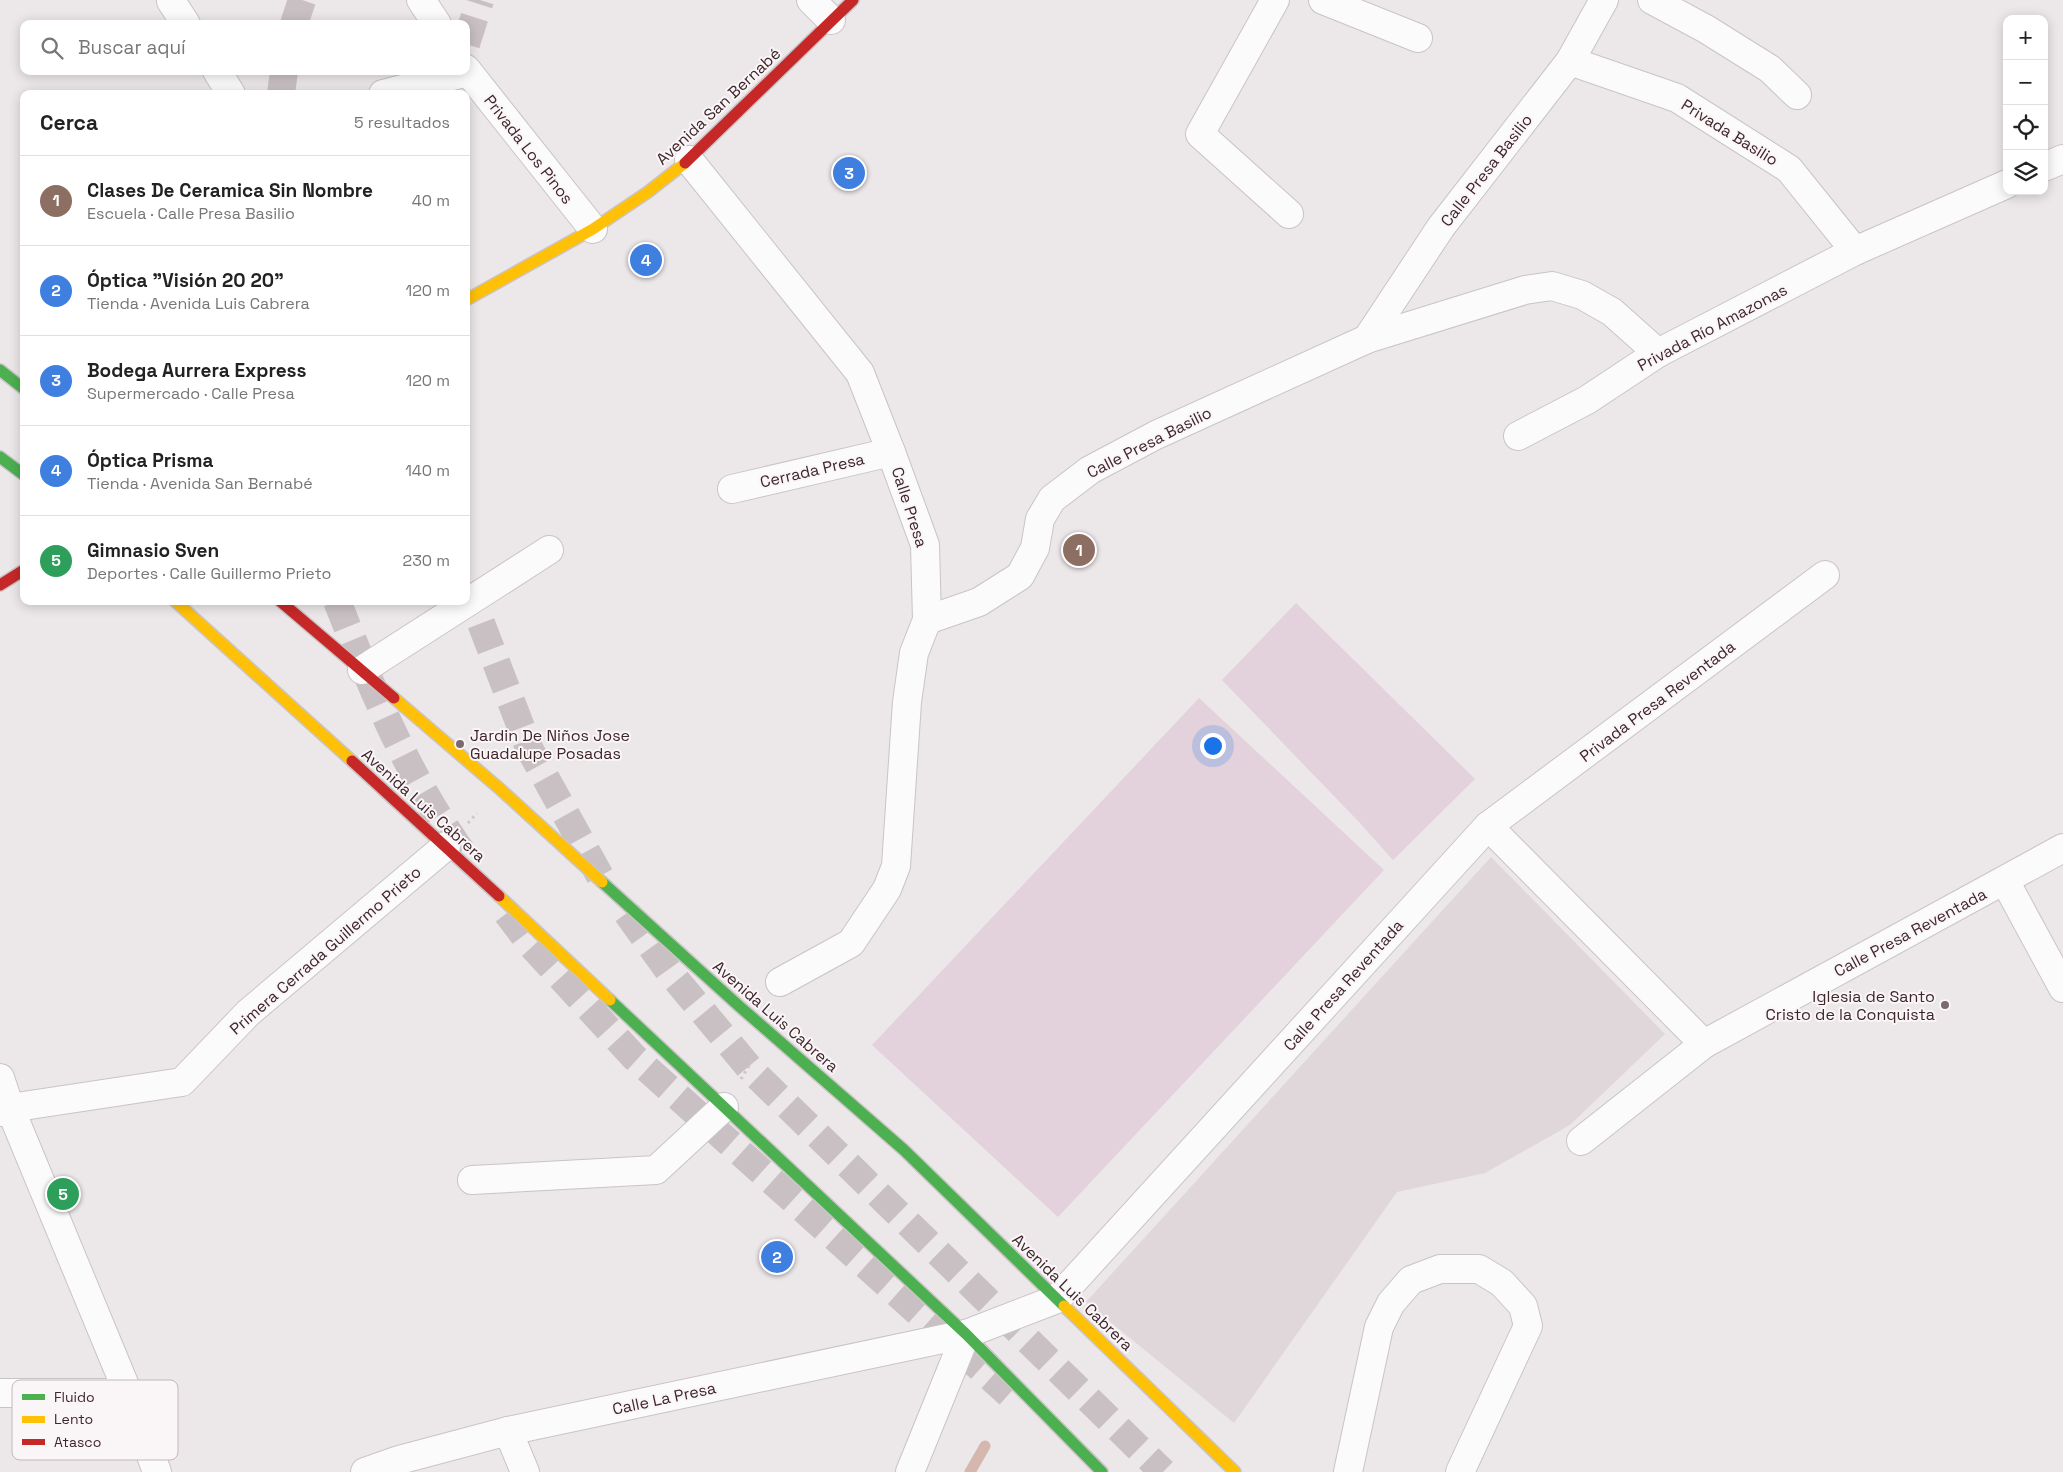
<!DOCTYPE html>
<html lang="es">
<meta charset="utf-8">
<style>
:root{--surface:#fff;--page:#f2f2f2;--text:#222;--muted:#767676;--line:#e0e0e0;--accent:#7b6a6d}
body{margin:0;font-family:"Space Grotesk",sans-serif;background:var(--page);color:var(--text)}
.controls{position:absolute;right:15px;top:15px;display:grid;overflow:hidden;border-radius:10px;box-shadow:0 2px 12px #0003}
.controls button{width:45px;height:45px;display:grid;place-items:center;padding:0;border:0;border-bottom:1px solid var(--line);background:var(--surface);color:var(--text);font:25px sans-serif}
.you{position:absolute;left:1212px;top:745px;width:18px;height:18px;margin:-12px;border:4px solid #fff;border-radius:50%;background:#1a73e8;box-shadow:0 0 0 8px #1a73e833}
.badge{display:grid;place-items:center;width:32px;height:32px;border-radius:50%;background:var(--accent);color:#fff;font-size:16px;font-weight:700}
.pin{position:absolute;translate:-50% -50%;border:2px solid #fff;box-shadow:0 1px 5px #0006}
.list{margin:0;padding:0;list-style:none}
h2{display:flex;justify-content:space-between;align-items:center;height:65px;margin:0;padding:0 20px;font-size:21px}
h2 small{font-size:16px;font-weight:400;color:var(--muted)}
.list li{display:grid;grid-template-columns:32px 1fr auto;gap:15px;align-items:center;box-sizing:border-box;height:90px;padding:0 20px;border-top:1px solid var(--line)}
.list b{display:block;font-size:19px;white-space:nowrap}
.list p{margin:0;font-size:16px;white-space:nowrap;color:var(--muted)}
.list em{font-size:16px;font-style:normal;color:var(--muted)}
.icon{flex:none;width:28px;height:28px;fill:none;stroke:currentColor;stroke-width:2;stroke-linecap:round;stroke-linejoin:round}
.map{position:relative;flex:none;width:2063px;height:1472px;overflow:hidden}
.search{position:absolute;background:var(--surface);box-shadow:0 2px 12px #0003;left:20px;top:20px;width:450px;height:55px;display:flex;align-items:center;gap:12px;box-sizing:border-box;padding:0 18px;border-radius:10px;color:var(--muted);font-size:19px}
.panel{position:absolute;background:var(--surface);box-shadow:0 2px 12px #0003;left:20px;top:90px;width:450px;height:515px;border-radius:10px}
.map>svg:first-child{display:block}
</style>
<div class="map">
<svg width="2063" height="1472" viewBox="0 0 2063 1472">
<rect width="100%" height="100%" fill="#ece7e9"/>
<polygon fill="#dfd7da" points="1491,857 1665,1034 1570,1125 1485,1173 1397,1192 1234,1423 1086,1302"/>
<g fill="#e3d2dc">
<polygon points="1296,603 1475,779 1393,860 1359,822 1222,680"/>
<polygon points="1199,698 1384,870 1058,1217 872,1045"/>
</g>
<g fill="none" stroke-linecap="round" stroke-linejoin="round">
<polyline stroke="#d6b7ae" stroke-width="11" points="970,1472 985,1446"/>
<g stroke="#c9c0c3" stroke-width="28" stroke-dasharray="28 14" stroke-linecap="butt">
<polyline points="294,24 302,0"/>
<polyline points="466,44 480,0"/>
<polyline points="281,94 284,71"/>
<polyline points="466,584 529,748 600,876"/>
<path d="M337,601C373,691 410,782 468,860"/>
<polyline points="507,913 531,945 634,1057 1009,1394"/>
<polyline points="627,913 668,970 752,1071 1163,1472"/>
</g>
<g stroke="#c9c4c6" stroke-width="30">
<g id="street">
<polyline points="421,0 437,24"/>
<polyline points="811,0 831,20"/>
<polyline points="1275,0 1200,134 1289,214"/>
<polyline points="1323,0 1418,38"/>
<polyline points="1652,0 1706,29 1770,69 1797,95"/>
<polyline points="171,1 186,24"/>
<polyline points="1570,61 1677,98 1789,169 1855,251"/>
<polyline points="466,69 593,229"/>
<polyline points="217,71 231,94"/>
<polyline points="383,94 468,72"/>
<polyline points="689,160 860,373 891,452 925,545 927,620 914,653 907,702 896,866 887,889 851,943 780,982"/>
<polyline points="2044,167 2063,159"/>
<polyline points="1367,339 1525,290 1552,286 1582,295 1612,312 1658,353"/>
<polyline points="1518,436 1587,400 1658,353 1855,251 2007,184"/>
<polyline points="732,489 891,452"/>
<polyline points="927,620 979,602 1020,576 1035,548 1040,519 1052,499 1090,470 1156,435 1367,339 1441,227 1570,61 1604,0"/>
<polyline points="362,670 549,550"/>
<polyline points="1488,826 1704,1044"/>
<polyline points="2005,881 2063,988"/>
<polyline points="0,1078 10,1108 128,1393 157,1472"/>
<polyline points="0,1112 10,1108 182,1082 248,1013 446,846"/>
<polyline points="1581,1141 1704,1044 2063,848"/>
<polyline points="472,1180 656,1170 724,1107"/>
<polyline points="0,1393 128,1393"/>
<polyline points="508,1431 525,1472"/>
<polyline points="365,1472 399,1460 508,1431 966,1334 1057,1299 1488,826 1825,575"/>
<polyline points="910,1472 966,1334"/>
<polyline points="1348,1472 1379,1327 1391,1303 1411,1280 1440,1269 1479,1269 1502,1283 1523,1306 1528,1326 1460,1472"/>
</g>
</g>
<g stroke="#cac4c6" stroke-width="14">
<g id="fast">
<polyline points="0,370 24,389"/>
<polyline points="0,457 24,475"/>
<polyline points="602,882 739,1006 904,1150 1064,1306"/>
<polyline points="610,1000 966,1334 1102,1472"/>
</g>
</g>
<g stroke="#cac4c6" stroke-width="14">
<g id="slow">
<polyline points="466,300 593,229 648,192 685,163"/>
<polyline points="175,601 352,761"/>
<polyline points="394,698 500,789 602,882"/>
<polyline points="499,896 610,1000"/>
<polyline points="1064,1306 1235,1472"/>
</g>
</g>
<g stroke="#cac4c6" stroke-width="14">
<g id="jam">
<polyline points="685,163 853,0"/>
<polyline points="0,585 24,570"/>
<polyline points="280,601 394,698"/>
<polyline points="352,761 499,896"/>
</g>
</g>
<g stroke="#cec7c8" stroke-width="3" stroke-dasharray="2.5 4" stroke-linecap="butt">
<polyline points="468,823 477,813"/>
<polyline points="741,1079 752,1061"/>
</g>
<use href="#street" stroke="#fcfbfc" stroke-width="28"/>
<use href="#fast" stroke="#4caf50" stroke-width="11"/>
<use href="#slow" stroke="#ffc107" stroke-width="11"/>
<use href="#jam" stroke="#c62828" stroke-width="11"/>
</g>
<g fill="#7b6a6d" stroke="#faf6f8" stroke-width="2">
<circle cx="460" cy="744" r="5"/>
<circle cx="1945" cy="1005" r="5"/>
</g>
<g text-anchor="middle" stroke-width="4" stroke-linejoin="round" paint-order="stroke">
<g font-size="16" fill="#3e262a" stroke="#faf6f8">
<text transform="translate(718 106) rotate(-43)" y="6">Avenida San Bernabé</text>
<text transform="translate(1730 132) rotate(32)" y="6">Privada Basilio</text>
<text transform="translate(529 149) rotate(52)" y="6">Privada Los Pinos</text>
<text transform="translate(1486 170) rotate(-52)" y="6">Calle Presa Basilio</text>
<text transform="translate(1712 327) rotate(-28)" y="6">Privada Río Amazonas</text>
<text transform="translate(1149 442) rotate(-27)" y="6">Calle Presa Basilio</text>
<text transform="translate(812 470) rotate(-13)" y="6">Cerrada Presa</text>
<text transform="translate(910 507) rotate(72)" y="6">Calle Presa</text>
<text transform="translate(1657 701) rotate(-37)" y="6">Privada Presa Reventada</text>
<text transform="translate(424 805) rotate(42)" y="6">Avenida Luis Cabrera</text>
<text transform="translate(1910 932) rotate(-28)" y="6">Calle Presa Reventada</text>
<text transform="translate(325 950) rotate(-41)" y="6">Primera Cerrada Guillermo Prieto</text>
<text transform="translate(1343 985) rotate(-48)" y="6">Calle Presa Reventada</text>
<text transform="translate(776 1016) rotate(41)" y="6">Avenida Luis Cabrera</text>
<text transform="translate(1073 1292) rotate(44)" y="6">Avenida Luis Cabrera</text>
<text transform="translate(664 1398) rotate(-12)" y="6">Calle La Presa</text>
</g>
<g font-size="16" fill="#3e262a" stroke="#faf6f8" text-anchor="start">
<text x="470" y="741">Jardin De Niños Jose<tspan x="470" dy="18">Guadalupe Posadas</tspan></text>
<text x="1935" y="1002" text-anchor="end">Iglesia de Santo<tspan x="1935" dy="18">Cristo de la Conquista</tspan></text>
</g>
</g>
<rect x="12" y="1380" width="166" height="80" rx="8" fill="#faf6f8" stroke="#c2b8ba" stroke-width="1"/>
<rect x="22" y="1394" width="23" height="6" fill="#4caf50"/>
<rect x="22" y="1416" width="23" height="7" fill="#ffc107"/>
<rect x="22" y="1439" width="23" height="6" fill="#c62828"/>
<g font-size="14" fill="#3e262a">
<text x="54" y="1402">Fluido</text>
<text x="54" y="1424">Lento</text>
<text x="54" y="1447">Atasco</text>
</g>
</svg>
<div class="controls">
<button>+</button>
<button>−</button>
<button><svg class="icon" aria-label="locate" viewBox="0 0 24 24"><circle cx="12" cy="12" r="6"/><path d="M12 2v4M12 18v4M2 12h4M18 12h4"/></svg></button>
<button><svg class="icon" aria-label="layers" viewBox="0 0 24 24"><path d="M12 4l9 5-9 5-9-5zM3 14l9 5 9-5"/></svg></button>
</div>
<div class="you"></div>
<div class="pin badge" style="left:1079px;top:550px;background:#8d6e63">1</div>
<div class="pin badge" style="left:777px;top:1257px;background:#3f7fe0">2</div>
<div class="pin badge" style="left:849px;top:173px;background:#3f7fe0">3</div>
<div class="pin badge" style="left:646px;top:260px;background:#3f7fe0">4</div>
<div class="pin badge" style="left:63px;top:1194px;background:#2e9e5b">5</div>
<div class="search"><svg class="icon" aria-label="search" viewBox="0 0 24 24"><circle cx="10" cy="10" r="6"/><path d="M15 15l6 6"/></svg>Buscar aquí</div>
<section class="panel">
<h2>Cerca<small>5 resultados</small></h2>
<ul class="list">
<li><span class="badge" style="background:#8d6e63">1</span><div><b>Clases De Ceramica Sin Nombre</b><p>Escuela · Calle Presa Basilio</p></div><em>40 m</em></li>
<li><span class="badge" style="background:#3f7fe0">2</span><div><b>Óptica &quot;Visión 20 20&quot;</b><p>Tienda · Avenida Luis Cabrera</p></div><em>120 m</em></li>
<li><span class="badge" style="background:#3f7fe0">3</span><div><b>Bodega Aurrera Express</b><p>Supermercado · Calle Presa</p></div><em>120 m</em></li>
<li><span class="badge" style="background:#3f7fe0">4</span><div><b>Óptica Prisma</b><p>Tienda · Avenida San Bernabé</p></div><em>140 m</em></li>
<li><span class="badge" style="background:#2e9e5b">5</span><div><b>Gimnasio Sven</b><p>Deportes · Calle Guillermo Prieto</p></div><em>230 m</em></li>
</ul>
</section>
</div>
